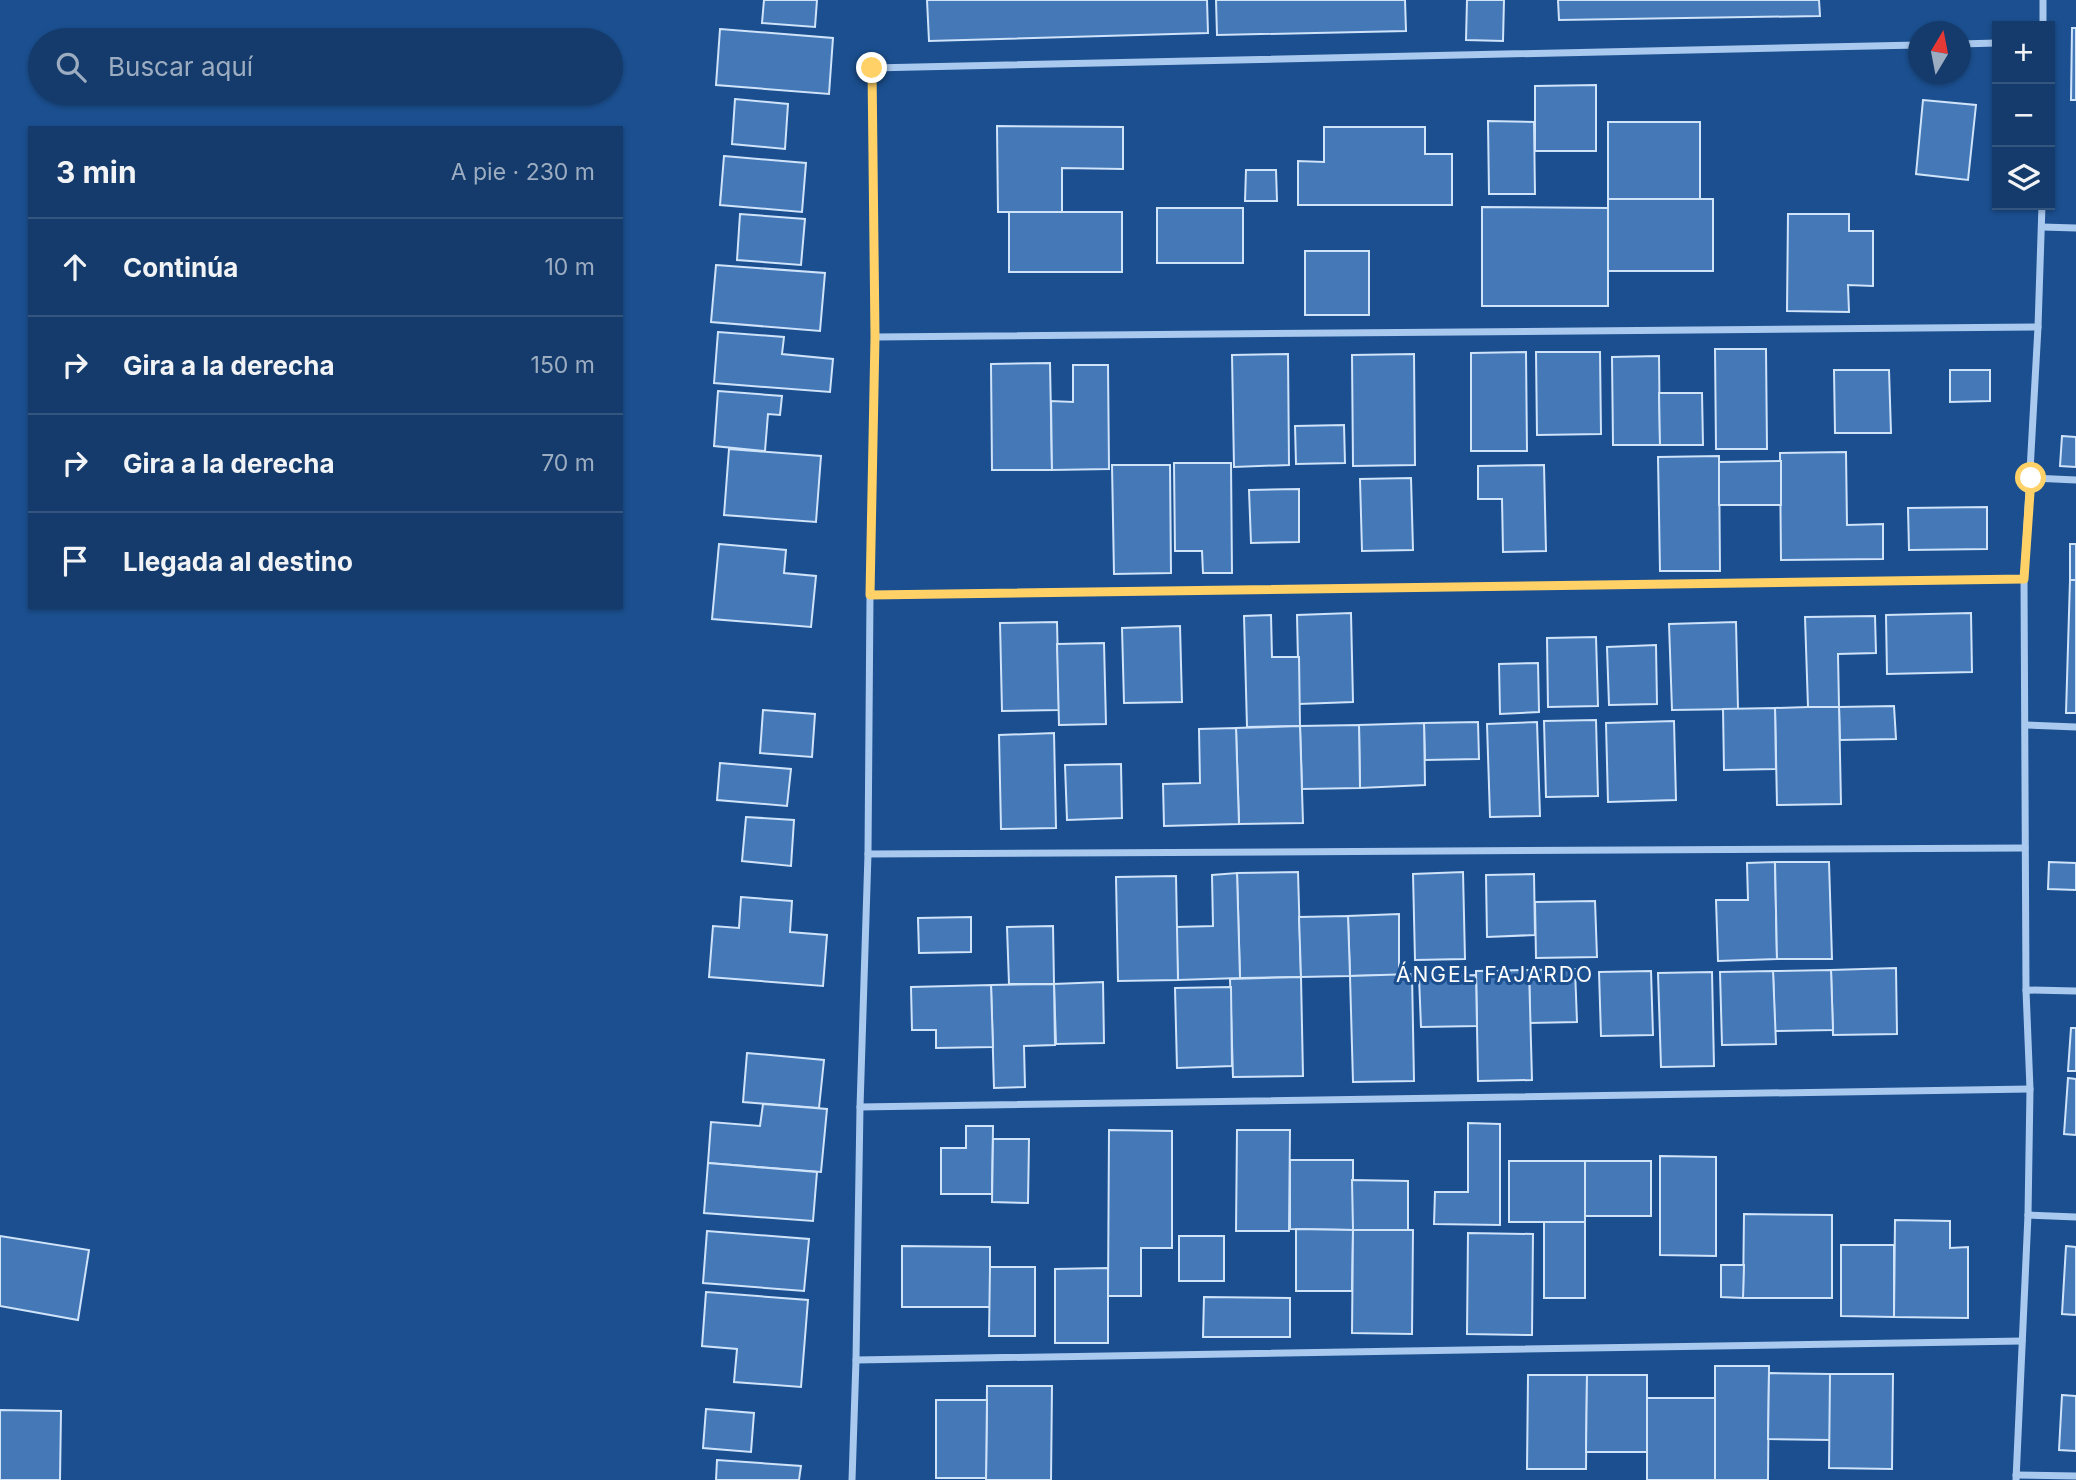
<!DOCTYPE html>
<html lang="es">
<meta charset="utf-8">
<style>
:root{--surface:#143b6b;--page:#1d4271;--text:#f1f3f6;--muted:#9dadc1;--line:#33557e}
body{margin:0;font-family:Inter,sans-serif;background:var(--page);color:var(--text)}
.controls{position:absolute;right:21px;top:21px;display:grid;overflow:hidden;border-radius:0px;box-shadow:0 2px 5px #0004}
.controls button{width:63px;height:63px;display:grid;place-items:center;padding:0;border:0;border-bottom:2px solid var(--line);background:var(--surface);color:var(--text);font:35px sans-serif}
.compass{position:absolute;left:1908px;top:21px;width:63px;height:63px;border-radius:50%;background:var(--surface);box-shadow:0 2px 5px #0004;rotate:10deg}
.stop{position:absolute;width:21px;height:21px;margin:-16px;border:5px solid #ffd166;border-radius:50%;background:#fff}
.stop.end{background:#ffd166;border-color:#fff;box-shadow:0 2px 7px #0008}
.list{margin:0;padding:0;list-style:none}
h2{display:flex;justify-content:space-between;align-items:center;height:91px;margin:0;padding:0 28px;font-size:30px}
h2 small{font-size:23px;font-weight:400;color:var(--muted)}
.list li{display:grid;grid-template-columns:46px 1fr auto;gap:21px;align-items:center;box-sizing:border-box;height:98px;padding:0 28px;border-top:2px solid var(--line)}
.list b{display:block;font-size:26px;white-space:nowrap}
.list em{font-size:23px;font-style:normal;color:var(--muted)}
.icon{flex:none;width:38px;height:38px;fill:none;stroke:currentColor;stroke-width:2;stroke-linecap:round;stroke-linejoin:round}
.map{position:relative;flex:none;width:2076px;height:1480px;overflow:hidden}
.search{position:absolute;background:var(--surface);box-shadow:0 2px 5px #0004;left:28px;top:28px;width:595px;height:77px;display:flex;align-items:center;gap:18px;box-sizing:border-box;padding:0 24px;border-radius:38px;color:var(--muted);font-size:26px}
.panel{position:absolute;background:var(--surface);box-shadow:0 2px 5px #0004;left:28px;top:126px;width:595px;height:483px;border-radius:0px}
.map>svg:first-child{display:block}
</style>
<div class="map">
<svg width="2076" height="1480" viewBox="0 0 2076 1480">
<rect width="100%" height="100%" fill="#1b4f8f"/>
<g fill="#4478b7" stroke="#cfe3fa" stroke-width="2">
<polygon points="764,0 817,0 815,27 762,23"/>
<polygon points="927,0 1207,0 1208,33 929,41"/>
<polygon points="1216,0 1405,0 1406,31 1217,35"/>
<polygon points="1467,0 1504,0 1503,41 1466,40"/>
<polygon points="1558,0 1819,0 1820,16 1559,20"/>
<polygon points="2072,28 2076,28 2076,100 2071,100"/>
<polygon points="720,29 833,38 829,94 716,85"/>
<polygon points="1596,85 1596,151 1535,151 1535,86"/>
<polygon points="735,99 788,104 785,149 732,144"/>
<polygon points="1923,100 1976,105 1968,180 1916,174"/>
<polygon points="1488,121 1534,122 1535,194 1489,194"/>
<rect x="1608" y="122" width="92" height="77"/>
<polygon points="997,126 1123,127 1123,169 1062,168 1062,212 998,212"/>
<polygon points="1324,127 1425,127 1425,154 1452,154 1452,205 1298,205 1298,161 1324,162"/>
<polygon points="724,156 806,163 802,212 720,205"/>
<polygon points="1246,170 1276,170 1277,201 1245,201"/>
<rect x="1608" y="199" width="105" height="72"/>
<polygon points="1482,207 1608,208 1608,306 1482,306"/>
<rect x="1157" y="208" width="86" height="55"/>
<rect x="1009" y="212" width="113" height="60"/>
<polygon points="740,214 805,219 801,265 737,260"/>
<polygon points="1788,214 1849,214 1849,231 1873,231 1873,286 1848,285 1849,312 1787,311"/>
<rect x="1305" y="251" width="64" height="64"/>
<polygon points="716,265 825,273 820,331 711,322"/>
<polygon points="718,332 784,337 782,354 833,359 830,392 714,383"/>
<polygon points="1715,349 1766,349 1767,449 1716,449"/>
<polygon points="1526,352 1527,451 1471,451 1471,353"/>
<polygon points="1536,352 1600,352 1601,434 1537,435"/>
<polygon points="1288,354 1289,465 1234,467 1232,355"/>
<polygon points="1414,354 1415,465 1353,466 1352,355"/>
<polygon points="1659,356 1660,445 1613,445 1612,357"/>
<polygon points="1050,363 1052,470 992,470 991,364"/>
<polygon points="1073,365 1108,365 1109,469 1052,470 1051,401 1073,402"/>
<polygon points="1834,370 1889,370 1891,433 1835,433"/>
<polygon points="1950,370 1990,370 1990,401 1950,402"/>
<polygon points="718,391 782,396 780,415 768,414 765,451 714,446"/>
<polygon points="1659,393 1702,393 1703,445 1660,445"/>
<polygon points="1344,425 1345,463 1296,464 1295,426"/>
<polygon points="2062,436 2076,437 2076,467 2060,466"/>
<polygon points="729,449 821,456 816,522 724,515"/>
<polygon points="1846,452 1847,525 1883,524 1883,559 1781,560 1780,453"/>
<polygon points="1719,456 1720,571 1660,571 1658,457"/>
<polygon points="1781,461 1781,505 1719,505 1719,462"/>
<polygon points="1174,463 1231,463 1232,573 1203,573 1202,551 1175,551"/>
<polygon points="1112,465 1170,465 1171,573 1114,574"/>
<polygon points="1544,465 1546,551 1503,552 1502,499 1478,499 1478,466"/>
<polygon points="1411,478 1413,550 1362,551 1360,479"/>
<polygon points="1299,489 1299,542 1251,543 1249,490"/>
<polygon points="1987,507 1987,549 1909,550 1908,508"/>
<polygon points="719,544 786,550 784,573 816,576 811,627 712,619"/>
<rect x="2070" y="544" width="6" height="36"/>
<polygon points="2070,580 2076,580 2076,713 2066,713"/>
<polygon points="1351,613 1353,702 1299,704 1297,615"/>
<polygon points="1971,613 1972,672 1887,674 1886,615"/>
<polygon points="1271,615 1272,657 1299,657 1300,726 1247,727 1244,616"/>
<polygon points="1875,616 1876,653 1838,654 1839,707 1808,707 1805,617"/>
<polygon points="1057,622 1059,710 1002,711 1000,623"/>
<polygon points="1736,622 1738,709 1672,710 1669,624"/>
<polygon points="1180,626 1182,702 1124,703 1122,628"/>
<polygon points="1596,637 1598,706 1548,707 1547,638"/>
<polygon points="1104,643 1106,724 1059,725 1057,644"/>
<polygon points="1656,645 1657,704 1609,705 1607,647"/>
<polygon points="1538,663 1539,712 1500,714 1499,664"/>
<polygon points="1894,706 1896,739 1840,740 1839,707"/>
<polygon points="1808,707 1839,707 1841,804 1777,805 1775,708"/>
<polygon points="1775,708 1776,769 1724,770 1723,709"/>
<polygon points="763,710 815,714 812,757 760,753"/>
<polygon points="1596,720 1598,796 1546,797 1544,721"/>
<polygon points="1674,721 1676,800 1608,802 1606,723"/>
<polygon points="1478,722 1479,759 1425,760 1424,723"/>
<polygon points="1537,722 1540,816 1490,817 1487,724"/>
<polygon points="1424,723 1425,785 1360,788 1359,725"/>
<polygon points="1359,725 1360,788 1302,789 1300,726"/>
<polygon points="1300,726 1303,823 1239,824 1236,728"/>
<polygon points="1236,728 1239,824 1164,826 1163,784 1200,783 1199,729"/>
<polygon points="1054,733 1056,828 1001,829 999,735"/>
<polygon points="720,763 791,769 787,806 717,800"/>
<polygon points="1121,764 1122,818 1067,820 1065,765"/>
<polygon points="746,817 794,820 791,866 742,861"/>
<polygon points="1775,862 1777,959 1718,961 1716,900 1748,900 1747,863"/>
<polygon points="1775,862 1829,862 1832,959 1777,959"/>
<polygon points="2049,862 2076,863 2076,890 2048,889"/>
<polygon points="1298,872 1301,977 1240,978 1237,873"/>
<polygon points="1463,872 1465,959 1415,960 1413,874"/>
<polygon points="1237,873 1240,978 1178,980 1176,927 1213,926 1212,875"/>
<polygon points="1534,874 1535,935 1487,937 1486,875"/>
<polygon points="1176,876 1178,980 1118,981 1116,877"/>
<polygon points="741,897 792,901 790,932 827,935 823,986 709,977 713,926 739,928"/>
<polygon points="1595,901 1597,957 1536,958 1535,902"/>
<polygon points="1399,914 1399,975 1350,976 1348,916"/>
<polygon points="1348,916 1350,976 1301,977 1299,917"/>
<polygon points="971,917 971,952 919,953 918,918"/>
<polygon points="1053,926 1054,984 1009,984 1007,927"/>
<polygon points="1896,968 1897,1034 1833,1035 1831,970"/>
<polygon points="1575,969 1577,1022 1530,1023 1529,970"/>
<polygon points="1529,970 1532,1080 1478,1081 1476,971"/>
<polygon points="1831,970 1833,1030 1775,1031 1773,971"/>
<polygon points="1651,971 1653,1035 1601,1036 1599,972"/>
<polygon points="1773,971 1776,1044 1722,1045 1720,972"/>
<polygon points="1712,972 1714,1066 1661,1067 1658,973"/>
<polygon points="1412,974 1414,1081 1353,1082 1350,976"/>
<polygon points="1476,975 1477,1026 1421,1027 1419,977"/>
<polygon points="1301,977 1303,1076 1233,1077 1230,979"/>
<polygon points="1103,982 1104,1043 1056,1044 1054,984"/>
<polygon points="1054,984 1055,1045 1024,1046 1025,1087 994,1088 991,985"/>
<polygon points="991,985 993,1047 936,1048 936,1030 912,1030 911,987"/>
<polygon points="1231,987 1232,1066 1177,1068 1175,988"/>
<polygon points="2071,1028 2076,1028 2076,1071 2068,1071"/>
<polygon points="747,1053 824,1060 819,1108 743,1102"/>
<polygon points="2068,1078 2076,1079 2076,1135 2064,1134"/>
<polygon points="763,1104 827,1109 821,1172 708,1163 711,1122 760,1126"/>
<polygon points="1468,1123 1500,1124 1500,1225 1434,1224 1435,1192 1468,1192"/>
<polygon points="966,1126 993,1126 992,1194 941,1194 941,1148 966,1148"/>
<polygon points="1109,1130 1172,1131 1172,1248 1141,1248 1141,1296 1108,1296"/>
<polygon points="1237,1130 1290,1130 1289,1231 1236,1231"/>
<polygon points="993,1139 1029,1139 1028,1203 992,1202"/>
<polygon points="1660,1156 1716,1157 1716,1256 1660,1255"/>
<polygon points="1290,1160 1353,1160 1353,1230 1290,1229"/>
<rect x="1509" y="1161" width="76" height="61"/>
<rect x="1585" y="1161" width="66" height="55"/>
<polygon points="708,1163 817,1172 813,1221 704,1213"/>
<polygon points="1352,1180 1408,1181 1408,1230 1353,1230"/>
<polygon points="1744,1214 1832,1215 1832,1298 1743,1298"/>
<polygon points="1895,1220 1950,1221 1950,1248 1968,1247 1968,1318 1894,1317"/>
<rect x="1544" y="1222" width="41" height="76"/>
<polygon points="1296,1229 1353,1230 1352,1291 1296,1291"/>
<polygon points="1353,1230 1413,1230 1412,1334 1352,1333"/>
<polygon points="707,1231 809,1239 804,1291 703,1283"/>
<polygon points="1468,1233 1533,1234 1532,1335 1467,1334"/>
<polygon points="0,1236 89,1250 78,1320 0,1306"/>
<rect x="1179" y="1236" width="45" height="45"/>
<polygon points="1841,1245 1894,1245 1894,1317 1841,1316"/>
<polygon points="902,1246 990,1247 990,1307 902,1307"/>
<polygon points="2066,1246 2076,1247 2076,1315 2062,1314"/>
<polygon points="1721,1265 1744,1265 1743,1298 1721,1297"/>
<polygon points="990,1267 1035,1267 1035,1336 989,1336"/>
<polygon points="1108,1268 1108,1343 1055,1343 1055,1269"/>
<polygon points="706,1292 808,1300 801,1387 734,1382 737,1349 702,1346"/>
<polygon points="1204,1297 1290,1298 1290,1337 1203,1337"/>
<polygon points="1715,1366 1769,1366 1768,1480 1715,1480"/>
<polygon points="1769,1373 1830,1374 1830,1440 1768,1439"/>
<polygon points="1830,1374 1893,1374 1892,1469 1829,1468"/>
<polygon points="1528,1375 1587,1375 1586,1469 1527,1469"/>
<polygon points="1587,1375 1647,1375 1647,1452 1586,1452"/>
<polygon points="987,1386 1052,1386 1051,1480 986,1480"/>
<polygon points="2062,1395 2076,1396 2076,1451 2059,1450"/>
<rect x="1647" y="1398" width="68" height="82"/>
<polygon points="936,1400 987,1400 986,1478 936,1478"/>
<polygon points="706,1409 754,1413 751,1452 703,1448"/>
<polygon points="0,1410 61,1411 60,1480 0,1480"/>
<polygon points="717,1460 801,1466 799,1480 716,1480"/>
</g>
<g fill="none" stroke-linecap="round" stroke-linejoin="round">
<g stroke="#a9c9ee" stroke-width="7">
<polyline points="2043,26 2043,0"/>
<polyline points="1960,44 1997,43"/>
<polyline points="2042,227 2076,228"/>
<polyline points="875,337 2038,327"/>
<polyline points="2030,478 2076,480"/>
<polyline points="870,595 2024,579"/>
<polyline points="2026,725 2076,727"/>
<polyline points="868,854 2025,848"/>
<polyline points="2026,990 2076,991"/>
<polyline points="860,1107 2030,1089"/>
<polyline points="2028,1215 2076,1217"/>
<polyline points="856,1360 2022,1341"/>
<polyline points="2016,1475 2076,1476"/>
<polyline points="852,1480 856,1360 860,1107 868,854 870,595 875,337 872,68 1918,45"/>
<polyline points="2016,1480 2028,1215 2030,1089 2026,990 2024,579 2038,327 2042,205"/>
</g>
</g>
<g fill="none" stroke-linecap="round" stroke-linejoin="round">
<polyline stroke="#ffd166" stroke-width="9" points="872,68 875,337 870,595 2024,579 2031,478"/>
</g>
<g text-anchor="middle" stroke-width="6" stroke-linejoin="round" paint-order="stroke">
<g font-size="21" letter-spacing="2" fill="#fff" stroke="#1b4f8f">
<text x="1495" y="982">ÁNGEL FAJARDO</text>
</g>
</g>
</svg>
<div class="controls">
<button>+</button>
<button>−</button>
<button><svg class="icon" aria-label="layers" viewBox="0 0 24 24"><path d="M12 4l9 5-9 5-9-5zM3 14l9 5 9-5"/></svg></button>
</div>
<svg class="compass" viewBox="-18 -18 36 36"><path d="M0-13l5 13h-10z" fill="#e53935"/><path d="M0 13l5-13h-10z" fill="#9dadc1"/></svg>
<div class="stop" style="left:2031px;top:478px"></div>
<div class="stop end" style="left:872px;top:68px"></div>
<div class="search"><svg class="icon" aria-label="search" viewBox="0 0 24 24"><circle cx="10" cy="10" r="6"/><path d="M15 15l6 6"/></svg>Buscar aquí</div>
<section class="panel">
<h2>3 min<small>A pie · 230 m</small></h2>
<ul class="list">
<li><svg class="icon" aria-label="ahead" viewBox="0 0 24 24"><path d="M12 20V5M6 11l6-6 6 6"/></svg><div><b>Continúa</b></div><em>10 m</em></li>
<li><svg class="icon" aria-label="right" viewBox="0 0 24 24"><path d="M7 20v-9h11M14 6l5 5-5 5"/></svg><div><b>Gira a la derecha</b></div><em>150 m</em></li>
<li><svg class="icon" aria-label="right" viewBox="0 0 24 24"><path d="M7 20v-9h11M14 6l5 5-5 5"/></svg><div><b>Gira a la derecha</b></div><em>70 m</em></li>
<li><svg class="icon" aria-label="arrive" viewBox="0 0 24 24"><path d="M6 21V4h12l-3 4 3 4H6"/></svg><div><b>Llegada al destino</b></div></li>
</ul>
</section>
</div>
